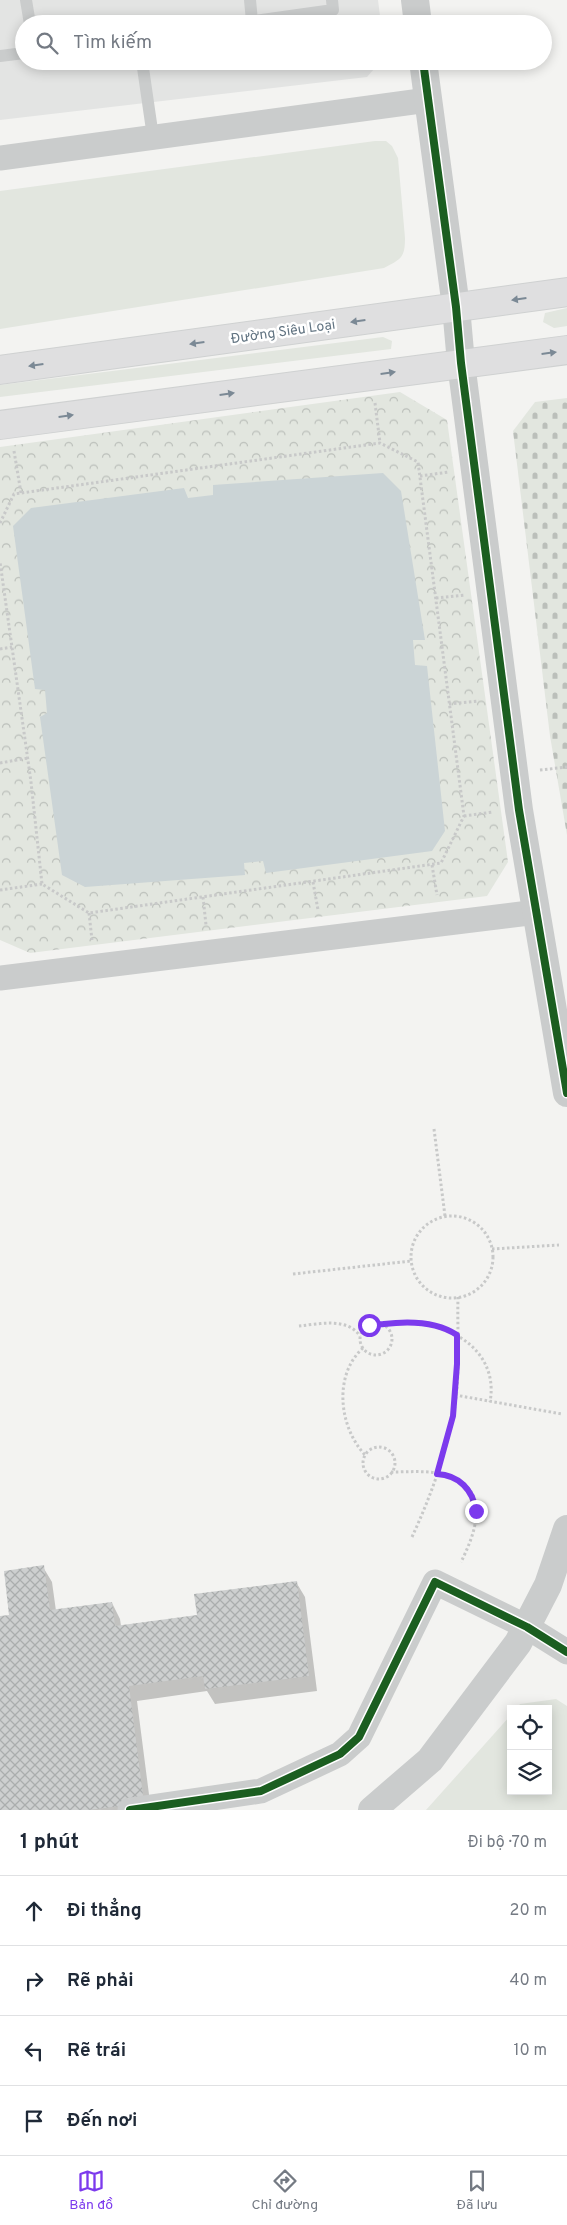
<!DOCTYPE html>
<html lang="vi">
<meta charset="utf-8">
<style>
:root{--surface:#fff;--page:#f6f6f7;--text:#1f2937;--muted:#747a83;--line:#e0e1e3;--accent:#7c3aed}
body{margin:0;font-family:Overpass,sans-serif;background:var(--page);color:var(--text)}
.controls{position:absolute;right:15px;bottom:15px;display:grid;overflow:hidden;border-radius:0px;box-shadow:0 2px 12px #0003}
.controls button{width:45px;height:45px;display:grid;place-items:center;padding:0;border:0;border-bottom:1px solid var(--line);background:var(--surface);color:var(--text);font:25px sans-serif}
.stop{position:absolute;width:15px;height:15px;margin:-11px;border:4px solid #7c3aed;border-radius:50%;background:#fff}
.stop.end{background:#7c3aed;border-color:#fff;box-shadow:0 1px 5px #0008}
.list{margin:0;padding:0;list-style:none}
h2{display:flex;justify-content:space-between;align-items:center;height:65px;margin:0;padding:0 20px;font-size:21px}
h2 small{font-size:16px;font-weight:400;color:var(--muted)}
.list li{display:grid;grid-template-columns:32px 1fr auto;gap:15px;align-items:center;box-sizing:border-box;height:70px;padding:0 20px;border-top:1px solid var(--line)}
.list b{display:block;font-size:19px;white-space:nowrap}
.list em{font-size:16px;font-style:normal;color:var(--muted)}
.icon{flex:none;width:28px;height:28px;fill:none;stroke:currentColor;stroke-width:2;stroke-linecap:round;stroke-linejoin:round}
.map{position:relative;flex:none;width:567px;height:1810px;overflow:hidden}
.search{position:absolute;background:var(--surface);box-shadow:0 2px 12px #0003;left:15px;right:15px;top:15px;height:55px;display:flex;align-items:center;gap:12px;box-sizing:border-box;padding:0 18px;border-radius:28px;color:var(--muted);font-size:19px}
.sheet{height:345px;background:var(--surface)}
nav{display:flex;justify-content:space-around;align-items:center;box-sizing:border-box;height:70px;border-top:1px solid var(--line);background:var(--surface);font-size:14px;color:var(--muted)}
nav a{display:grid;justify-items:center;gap:2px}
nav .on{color:var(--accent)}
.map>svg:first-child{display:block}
</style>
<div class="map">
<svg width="567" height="1810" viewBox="0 0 567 1810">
<defs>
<pattern id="cemetery-stones" width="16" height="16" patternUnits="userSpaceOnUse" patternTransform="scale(1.25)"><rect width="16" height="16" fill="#e2e6df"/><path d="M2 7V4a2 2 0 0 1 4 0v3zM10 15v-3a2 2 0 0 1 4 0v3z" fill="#bbbfba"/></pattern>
<pattern id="park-crowns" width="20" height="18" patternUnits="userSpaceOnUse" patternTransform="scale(1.25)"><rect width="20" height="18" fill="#e2e6df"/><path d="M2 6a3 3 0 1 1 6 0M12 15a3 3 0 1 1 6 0" fill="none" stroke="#bbbfba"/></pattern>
<pattern id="building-cross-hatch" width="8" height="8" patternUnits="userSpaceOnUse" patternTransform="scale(1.25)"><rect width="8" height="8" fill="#cdcfcf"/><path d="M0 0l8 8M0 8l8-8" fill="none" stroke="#aaadad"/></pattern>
</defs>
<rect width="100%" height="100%" fill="#f3f3f1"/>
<polygon fill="#e3e4e3" points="0,0 378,0 381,24 24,24 24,61 381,61 367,77 0,120"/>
<g fill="#e2e6df">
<path d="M375,141H386L392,146L398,158L405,238C405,258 401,259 384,268L0,329V191Z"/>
<polygon points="567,308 567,326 554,328 543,322 545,313"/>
<polygon points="383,337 392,341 391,349 0,397 0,385"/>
<polygon points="556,1699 567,1706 567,1810 426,1810 511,1715 511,1791 548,1791 548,1709 516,1709 520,1704"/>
</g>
<polygon fill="url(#cemetery-stones)" points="567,398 567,835 550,736 513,431 535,402"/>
<polygon fill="url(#park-crowns)" points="400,392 447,420 508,862 487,896 30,953 0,940 0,447"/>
<polygon fill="#cbd4d6" points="383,473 401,491 425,640 413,640 415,665 427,666 445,831 432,851 266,873 263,861 244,863 245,875 85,887 62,875 40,717 47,713 45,690 35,689 13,526 31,508 184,488 188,498 213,495 213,485"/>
<polygon fill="#0003" points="43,1567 52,1582 56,1611 112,1603 120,1619 121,1626 198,1616 296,1582 305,1597 317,1691 215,1704 207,1691 137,1701 151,1810 0,1810 0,1617 10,1616"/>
<polygon fill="url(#building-cross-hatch)" points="44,1565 50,1610 112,1602 115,1626 197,1615 194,1594 297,1581 309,1676 205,1689 203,1676 129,1686 144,1803 88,1810 0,1810 0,1616 9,1615 4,1571"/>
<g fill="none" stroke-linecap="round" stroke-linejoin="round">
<g stroke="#cfd1d1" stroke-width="30">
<g id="secondary">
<polyline points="0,370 567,292"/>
<polyline points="0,425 567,350"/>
</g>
</g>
<g stroke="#c8c9c9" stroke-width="3" stroke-dasharray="2.5 2.5" stroke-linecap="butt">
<polyline points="375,403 380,443"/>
<polyline points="14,451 21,493"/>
<polyline points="420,476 449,472"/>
<polyline points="0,523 14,494 380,443 418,462 464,816 441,863 89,913 42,884 31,782 0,562"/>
<polyline points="436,598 465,595"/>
<polyline points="0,649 12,647"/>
<polyline points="449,704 479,701"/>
<polyline points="0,763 28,758"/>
<polyline points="540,770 567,767"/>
<polyline points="464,816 493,812"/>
<polyline points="432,865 437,895"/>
<polyline points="313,882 318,910"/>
<polyline points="0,890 42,884"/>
<polyline points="203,897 206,925"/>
<polyline points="89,913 92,940"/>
<polyline points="434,1129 445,1216"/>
<circle cx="452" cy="1257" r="41"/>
<polyline points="492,1249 559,1245"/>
<polyline points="293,1274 411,1261"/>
<circle cx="376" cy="1339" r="16"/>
<path d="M383,1325C391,1321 401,1322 410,1323C454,1324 499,1353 490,1402"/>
<path d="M299,1326C319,1324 347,1317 360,1336"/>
<path d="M363,1348C333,1375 339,1427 365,1455"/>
<polyline points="455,1395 562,1414"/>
<circle cx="379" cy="1463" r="16"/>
<path d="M391,1472C408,1472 430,1470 446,1475C492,1488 476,1532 461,1562"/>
<path d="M412,1537C430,1498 444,1459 453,1417C461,1378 457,1336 458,1297"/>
</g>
<g stroke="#cacccc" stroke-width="12">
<polyline points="26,0 30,24"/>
<polyline points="250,0 252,21"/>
<polyline points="233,24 333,10 332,0"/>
<polyline points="0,56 24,53"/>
<polyline points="142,61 153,137"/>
</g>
<g stroke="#cacccc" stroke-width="25">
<polyline points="0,158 428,100"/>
<polyline points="0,978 537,912"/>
<polyline points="130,1810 261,1791 340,1754 359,1737 435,1582 527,1627 567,1652"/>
</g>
<g stroke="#cacccc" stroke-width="28">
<polyline points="415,0 418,24"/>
<polyline points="423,61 456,307 461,363 519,810 567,1093"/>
<polyline points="372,1810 430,1760 518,1643 548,1585 567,1529"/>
</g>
<use href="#secondary" stroke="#dfdfe0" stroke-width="28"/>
<g stroke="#fff" stroke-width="11">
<g id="cycleway">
<polyline points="423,61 456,307 461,363 519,810 567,1093"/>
<polyline points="130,1810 261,1791 340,1754 359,1737 435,1582 527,1627 567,1652"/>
</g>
</g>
<use href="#cycleway" stroke="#1b5e20" stroke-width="8"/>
</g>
<defs><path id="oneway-solid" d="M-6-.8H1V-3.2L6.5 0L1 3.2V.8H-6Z" transform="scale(1.25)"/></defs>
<g fill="#7b8995">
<use href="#oneway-solid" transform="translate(519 299) rotate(172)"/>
<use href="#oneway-solid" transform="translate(358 321) rotate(172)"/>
<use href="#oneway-solid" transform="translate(197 343) rotate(172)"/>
<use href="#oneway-solid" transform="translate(549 353) rotate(-7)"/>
<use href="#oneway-solid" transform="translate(36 365) rotate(172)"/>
<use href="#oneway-solid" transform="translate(388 373) rotate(-8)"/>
<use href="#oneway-solid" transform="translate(227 394) rotate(-8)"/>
<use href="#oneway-solid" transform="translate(66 416) rotate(-8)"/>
</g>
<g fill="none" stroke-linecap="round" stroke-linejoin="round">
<path stroke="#7c3aed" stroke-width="6" d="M369,1325C374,1323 379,1325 384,1324C408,1321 436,1321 457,1335V1364L453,1416L437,1474C459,1475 473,1490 476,1511"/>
</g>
<g text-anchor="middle" stroke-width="5" stroke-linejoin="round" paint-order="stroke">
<g font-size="14" fill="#627482" stroke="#fff">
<text transform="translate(283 331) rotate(-8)" y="5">Đường Siêu Loại</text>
</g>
</g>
</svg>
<div class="controls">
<button><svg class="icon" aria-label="locate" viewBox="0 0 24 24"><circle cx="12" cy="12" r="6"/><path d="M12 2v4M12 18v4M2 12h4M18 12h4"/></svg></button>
<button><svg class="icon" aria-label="layers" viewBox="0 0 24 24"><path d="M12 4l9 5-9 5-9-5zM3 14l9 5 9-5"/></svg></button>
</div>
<div class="stop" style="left:369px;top:1325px"></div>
<div class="stop end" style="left:476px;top:1511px"></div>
<div class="search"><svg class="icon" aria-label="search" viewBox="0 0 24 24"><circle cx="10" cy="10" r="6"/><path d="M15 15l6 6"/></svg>Tìm kiếm</div>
</div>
<section class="sheet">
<h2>1 phút<small>Đi bộ · 70 m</small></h2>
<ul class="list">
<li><svg class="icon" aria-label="ahead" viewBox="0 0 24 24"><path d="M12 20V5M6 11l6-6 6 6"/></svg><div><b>Đi thẳng</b></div><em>20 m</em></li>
<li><svg class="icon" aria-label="right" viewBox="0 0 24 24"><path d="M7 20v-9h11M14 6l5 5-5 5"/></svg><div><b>Rẽ phải</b></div><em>40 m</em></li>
<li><svg class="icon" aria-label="left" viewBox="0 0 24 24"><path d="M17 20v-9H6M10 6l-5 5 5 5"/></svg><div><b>Rẽ trái</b></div><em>10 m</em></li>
<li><svg class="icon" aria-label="arrive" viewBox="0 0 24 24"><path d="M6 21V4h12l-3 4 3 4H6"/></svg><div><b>Đến nơi</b></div></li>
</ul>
</section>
<nav>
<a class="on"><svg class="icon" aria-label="map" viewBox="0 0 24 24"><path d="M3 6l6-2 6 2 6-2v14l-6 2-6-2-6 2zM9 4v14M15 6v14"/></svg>Bản đồ</a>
<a><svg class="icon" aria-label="directions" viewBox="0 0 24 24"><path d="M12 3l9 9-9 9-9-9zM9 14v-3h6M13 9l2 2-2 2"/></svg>Chỉ đường</a>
<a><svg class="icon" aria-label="saved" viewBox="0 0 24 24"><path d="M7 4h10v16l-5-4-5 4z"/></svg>Đã lưu</a>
</nav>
